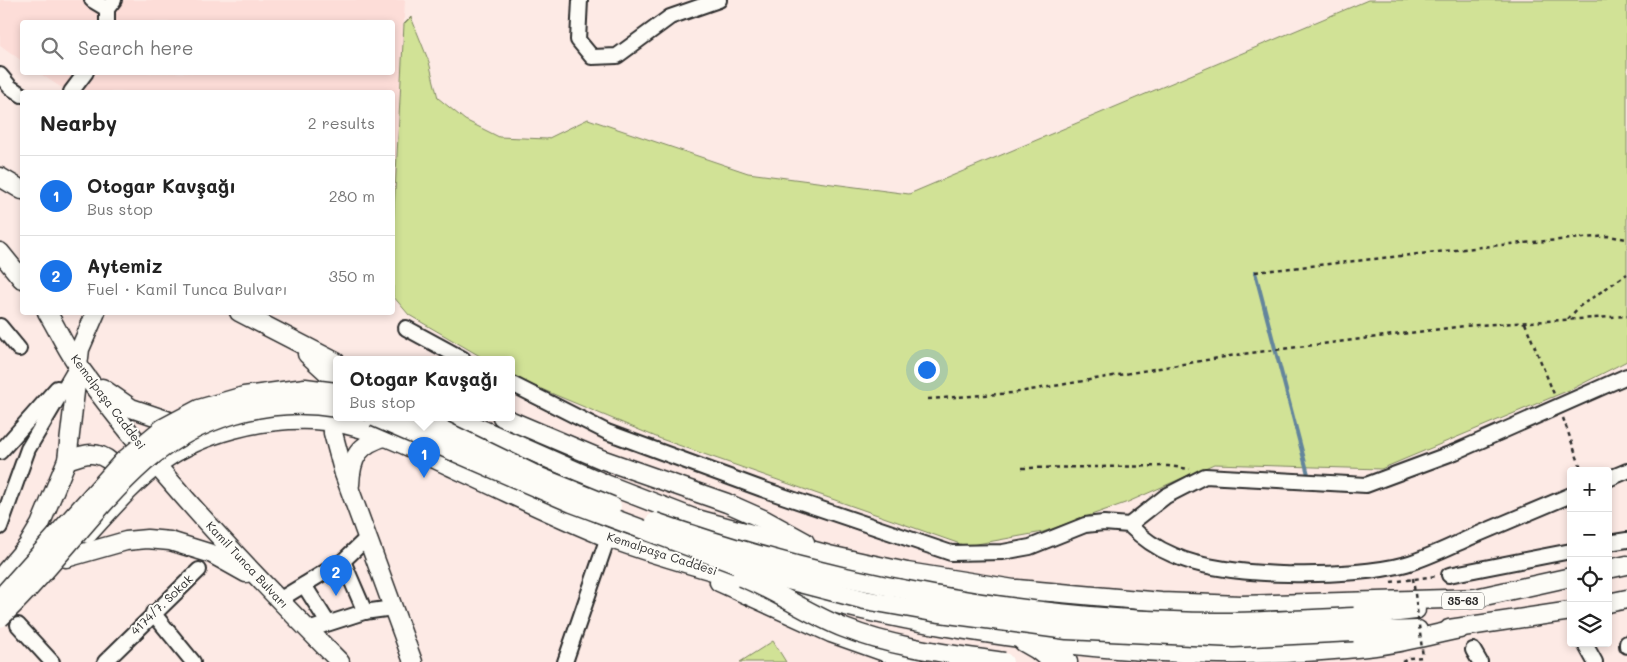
<!DOCTYPE html>
<meta charset="utf-8">
<style>
:root{--surface:#fff;--page:#f6f6f6;--text:#222;--muted:#767676;--line:#e0e0e0;--accent:#1a73e8}
body{margin:0;font-family:Mali,sans-serif;background:var(--page);color:var(--text)}
.controls{position:absolute;right:15px;bottom:15px;display:grid;overflow:hidden;border-radius:5px;box-shadow:0 2px 8px #0003}
.controls button{width:45px;height:45px;display:grid;place-items:center;padding:0;border:0;border-bottom:1px solid var(--line);background:var(--surface);color:var(--text);font:25px sans-serif}
.you{position:absolute;left:926px;top:369px;width:18px;height:18px;margin:-12px;border:4px solid #fff;border-radius:50%;background:#1a73e8;box-shadow:0 0 0 8px #1a73e833}
.badge{display:grid;place-items:center;width:32px;height:32px;border-radius:50%;background:var(--accent);color:#fff;font-size:16px;font-weight:700}
.pin{position:absolute;translate:-50% -41px;filter:drop-shadow(0 1px 2px #0008)}
.pin::after{content:'';position:absolute;top:26px;width:18px;height:15px;background:inherit;clip-path:polygon(0 0,100% 0,50% 100%)}
.popup{position:absolute;left:333px;top:356px;width:182px;height:65px;box-sizing:border-box;display:grid;place-content:center;border-radius:5px;background:var(--surface);filter:drop-shadow(0 1px 4px #0005);font-size:16px;white-space:nowrap;color:var(--muted)}
.popup b{font-size:19px;color:var(--text)}
.popup::after{content:'';position:absolute;left:50%;top:100%;margin-left:-10px;border:10px solid transparent;border-top-color:var(--surface)}
.list{margin:0;padding:0;list-style:none}
h2{display:flex;justify-content:space-between;align-items:center;height:65px;margin:0;padding:0 20px;font-size:21px}
h2 small{font-size:16px;font-weight:400;color:var(--muted)}
.list li{display:grid;grid-template-columns:32px 1fr auto;gap:15px;align-items:center;box-sizing:border-box;height:80px;padding:0 20px;border-top:1px solid var(--line)}
.list b{display:block;font-size:19px;white-space:nowrap}
.list p{margin:0;font-size:16px;white-space:nowrap;color:var(--muted)}
.list em{font-size:16px;font-style:normal;color:var(--muted)}
.icon{flex:none;width:28px;height:28px;fill:none;stroke:currentColor;stroke-width:2;stroke-linecap:round;stroke-linejoin:round}
.map{position:relative;flex:none;width:1627px;height:662px;overflow:hidden}
.search{position:absolute;background:var(--surface);box-shadow:0 2px 8px #0003;left:20px;top:20px;width:375px;height:55px;display:flex;align-items:center;gap:12px;box-sizing:border-box;padding:0 18px;border-radius:5px;color:var(--muted);font-size:19px}
.panel{position:absolute;background:var(--surface);box-shadow:0 2px 8px #0003;left:20px;top:90px;width:375px;height:225px;border-radius:5px}
.map>svg:first-child{display:block}
</style>
<div class="map">
<svg width="1627" height="662" viewBox="0 0 1627 662">
<rect width="100%" height="100%" fill="#fdeae5"/>
<filter id="ink" filterUnits="userSpaceOnUse"><feTurbulence type="fractalNoise" baseFrequency=".02" numOctaves="2"/><feDisplacementMap in="SourceGraphic" scale="10" xChannelSelector="R" yChannelSelector="G"/><feConvolveMatrix kernelMatrix="1 2 1 2 8 2 1 2 1" color-interpolation-filters="sRGB"/></filter>
<g filter="url(#ink)">
<polygon fill="#fdddd8" points="0,0 405,0 393,230 392,92 68,92 39,73 392,72 392,22 22,22 22,61 0,45"/>
<g fill="#d1e296" stroke="#7e8660">
<polygon points="1368,0 1627,0 1627,361 1574,388 1381,469 1214,464 1128,502 1043,532 966,546 661,439 522,381 512,375 512,359 485,359 409,315 393,296 393,230 404,24 411,17 429,62 438,98 465,120 499,137 547,139 588,119 748,173 909,194"/>
<polygon points="773,641 786,662 740,662"/>
</g>
<g fill="none" stroke-linecap="round" stroke-linejoin="round">
<polyline stroke="#64859c" stroke-width="4" points="1255,272 1309,478"/>
<g stroke="#2b2b2b" stroke-width="18">
<g id="minor">
<polyline points="92,0 107,9"/>
<polyline points="580,0 578,40 592,57 617,56 670,17 719,0"/>
<polyline points="107,22 107,9 114,0"/>
<polyline points="0,75 10,87 22,95"/>
<polyline points="71,92 86,72"/>
<polyline points="0,326 19,349"/>
<polyline points="406,328 463,359"/>
<path d="M512,384L607,432L762,489L951,553L1003,552L1030,547L1085,525L1104,523L1129,525C1142,538 1156,548 1173,555C1223,579 1352,579 1406,564C1427,558 1449,547 1469,538C1503,524 1537,509 1571,495"/>
<polyline points="0,452 57,388"/>
<polyline points="1608,479 1627,471"/>
<polyline points="1129,525 1166,496 1205,476 1366,485 1455,452 1627,376"/>
<polyline points="0,527 28,449 76,368"/>
<polyline points="1608,543 1627,540"/>
<polyline points="343,561 365,612"/>
<polyline points="1449,575 1571,551"/>
<polyline points="304,585 328,623"/>
<polyline points="279,600 343,561 367,538"/>
<polyline points="153,613 193,662"/>
<polyline points="18,625 52,662"/>
<polyline points="308,630 364,612 393,608"/>
<polyline points="1627,643 1627,646"/>
<polyline points="1585,644 1595,662"/>
<polyline points="1473,650 1480,662"/>
<polyline points="105,662 199,570"/>
<polyline points="565,662 608,537"/>
</g>
</g>
<g stroke="#2b2b2b" stroke-width="21">
<g id="major">
<polyline points="0,177 22,190"/>
<polyline points="0,252 22,279"/>
<path d="M47,312C58,330 67,351 80,368C157,474 248,569 340,662"/>
<polyline points="239,312 336,362"/>
<polyline points="307,354 330,375"/>
<polyline points="102,388 131,408 184,426"/>
<polyline points="332,414 333,433 344,474 413,662"/>
<polyline points="454,417 608,485 693,518 829,555 907,572 1020,590 1038,607 1068,662"/>
<polyline points="502,417 601,459 727,503 763,519 805,542"/>
<path d="M67,460C84,454 97,449 112,463C117,467 122,473 122,480"/>
<path d="M350,485C351,456 359,444 387,436"/>
<path d="M88,534C111,509 134,482 161,462C202,432 262,418 313,420C364,422 411,448 456,469C507,492 558,518 609,538C648,553 688,564 727,575C800,596 872,614 947,627C1060,646 1172,658 1287,653C1321,651 1355,650 1389,644C1413,640 1436,634 1460,629"/>
<polyline points="66,558 126,541 147,539 170,541 212,554 246,573"/>
<polyline points="1608,569 1627,565"/>
<polyline points="0,578 28,545 40,525 67,460 80,349 96,312"/>
<polyline points="719,582 831,633 913,662"/>
<polyline points="1017,589 1161,602 1241,605 1481,598"/>
<polyline points="1471,599 1571,577"/>
<polyline points="1608,603 1627,599"/>
<polyline points="1354,617 1416,610"/>
<polyline points="1449,629 1571,611"/>
<polyline points="1353,632 1418,630"/>
<polyline points="1023,642 1037,650 1052,662"/>
</g>
</g>
<g stroke="#2b2b2b" stroke-width="2.5" stroke-dasharray="4 4" stroke-linecap="butt">
<polyline points="1255,272 1510,244 1608,236 1627,239"/>
<polyline points="1568,319 1580,306 1627,274"/>
<polyline points="1525,323 1554,394"/>
<polyline points="928,399 1013,393 1242,354 1464,326 1627,316"/>
<polyline points="1563,418 1582,471"/>
<polyline points="1022,468 1168,466 1190,469"/>
<polyline points="1391,582 1437,576"/>
<polyline points="1402,662 1410,658 1423,657"/>
</g>
<use href="#minor" stroke="#fdfcf7" stroke-width="14"/>
<use href="#major" stroke="#fdfcf7" stroke-width="18"/>
<g stroke="#2b2b2b" stroke-width="21" stroke-linecap="butt">
<g id="major-bridge">
<polyline points="374,417 572,503 757,572 865,600 933,612 1067,630 1234,638 1353,632"/>
<polyline points="416,417 540,477 612,506"/>
<path d="M655,522C830,584 1032,621 1218,622C1263,622 1308,619 1354,617"/>
<path d="M741,577C777,591 808,614 844,628C895,648 950,654 1004,662"/>
<polyline points="0,598 123,461 163,428 199,409 244,396 305,388 336,392"/>
<path d="M0,618C52,570 92,509 145,462C196,418 270,396 336,408"/>
</g>
</g>
<polyline stroke="#2b2b2b" stroke-width="2.5" stroke-dasharray="4 4" stroke-linecap="butt" points="1413,578 1423,657"/>
<use href="#major-bridge" stroke="#fdfcf7" stroke-width="18"/>
</g>
</g>
<g text-anchor="middle" stroke-width="4" stroke-linejoin="round" paint-order="stroke">
<rect fill="#fdfcf7" stroke="#6a6a68" stroke-width="1" x="1442" y="592.5" width="42" height="17" rx="4"/>
<g font-size="11" font-weight="bold" fill="#2b2b2b">
<text x="1463" y="605">35-63</text>
</g>
<g font-size="12" fill="#2b2b2b" stroke="#fdfcf7">
<text transform="translate(108 402) rotate(53)" y="4">Kemalpaşa Caddesi</text>
<text transform="translate(662 554) rotate(18)" y="4">Kemalpaşa Caddesi</text>
<text transform="translate(247 565) rotate(47)" y="4">Kamil Tunca Bulvarı</text>
<text transform="translate(162 605) rotate(-44)" y="4">4174/7. Sokak</text>
</g>
</g>
</svg>
<div class="controls">
<button>+</button>
<button>−</button>
<button><svg class="icon" aria-label="locate" viewBox="0 0 24 24"><circle cx="12" cy="12" r="6"/><path d="M12 2v4M12 18v4M2 12h4M18 12h4"/></svg></button>
<button><svg class="icon" aria-label="layers" viewBox="0 0 24 24"><path d="M12 4l9 5-9 5-9-5zM3 14l9 5 9-5"/></svg></button>
</div>
<div class="you"></div>
<div class="pin badge" style="left:424px;top:478px">1</div>
<div class="popup"><b>Otogar Kavşağı</b>Bus stop</div>
<div class="pin badge" style="left:336px;top:596px">2</div>
<div class="search"><svg class="icon" aria-label="search" viewBox="0 0 24 24"><circle cx="10" cy="10" r="6"/><path d="M15 15l6 6"/></svg>Search here</div>
<section class="panel">
<h2>Nearby<small>2 results</small></h2>
<ul class="list">
<li><span class="badge">1</span><div><b>Otogar Kavşağı</b><p>Bus stop</p></div><em>280 m</em></li>
<li><span class="badge">2</span><div><b>Aytemiz</b><p>Fuel · Kamil Tunca Bulvarı</p></div><em>350 m</em></li>
</ul>
</section>
</div>
